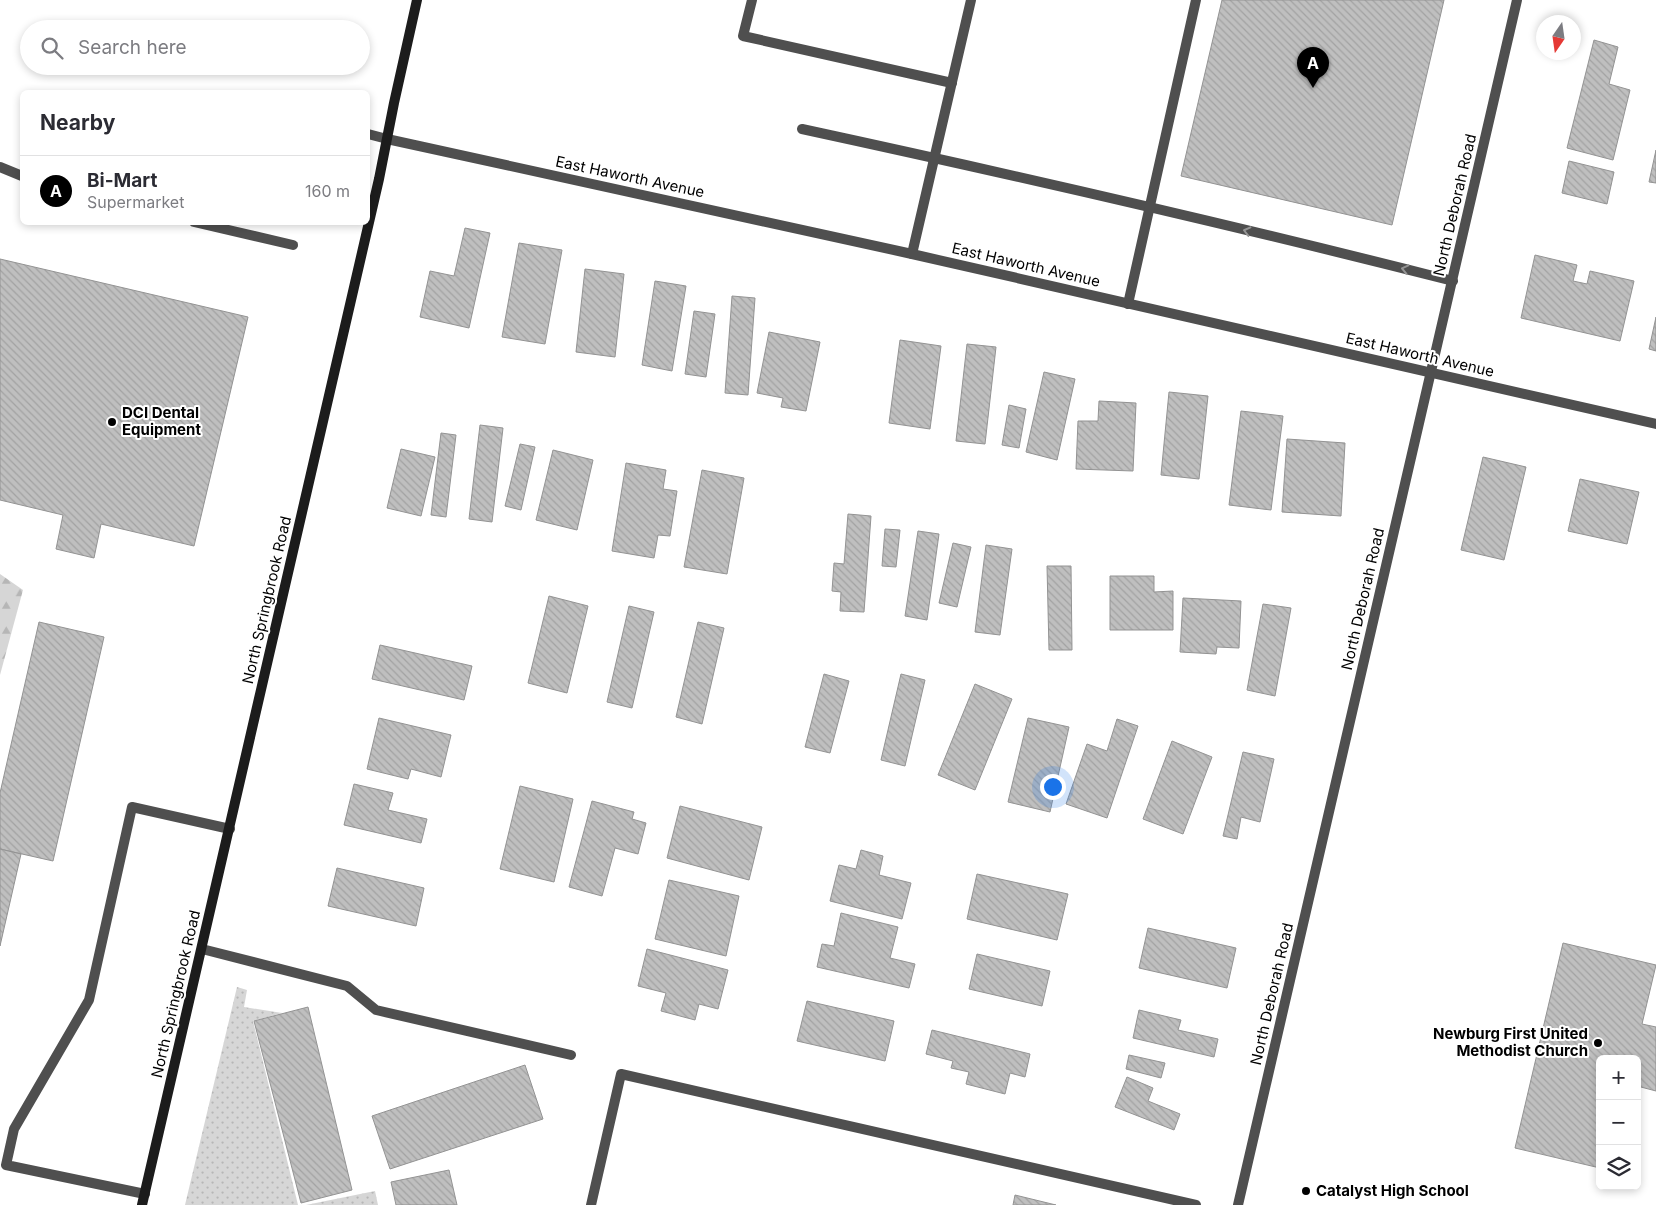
<!DOCTYPE html>
<meta charset="utf-8">
<style>
:root{--surface:#fff;--page:#f7f7f7;--text:#2b2b33;--muted:#7c7c81;--line:#e1e1e2;--accent:#000}
body{margin:0;font-family:Inter,sans-serif;background:var(--page);color:var(--text)}
.controls{position:absolute;right:15px;bottom:15px;display:grid;overflow:hidden;border-radius:8px;box-shadow:0 2px 8px #0003}
.controls button{width:45px;height:45px;display:grid;place-items:center;padding:0;border:0;border-bottom:1px solid var(--line);background:var(--surface);color:var(--text);font:25px sans-serif}
.compass{position:absolute;left:1536px;top:15px;width:45px;height:45px;border-radius:50%;background:var(--surface);box-shadow:0 2px 8px #0003;rotate:193deg}
.you{position:absolute;left:1052px;top:786px;width:18px;height:18px;margin:-12px;border:4px solid #fff;border-radius:50%;background:#1a73e8;box-shadow:0 0 0 8px #1a73e833}
.badge{display:grid;place-items:center;width:32px;height:32px;border-radius:50%;background:var(--accent);color:#fff;font-size:16px;font-weight:700}
.pin{position:absolute;translate:-50% -41px;filter:drop-shadow(0 1px 2px #0008)}
.pin::after{content:'';position:absolute;top:26px;width:18px;height:15px;background:inherit;clip-path:polygon(0 0,100% 0,50% 100%)}
.list{margin:0;padding:0;list-style:none}
h2{display:flex;justify-content:space-between;align-items:center;height:65px;margin:0;padding:0 20px;font-size:21px}
h2 small{font-size:16px;font-weight:400;color:var(--muted)}
.list li{display:grid;grid-template-columns:32px 1fr auto;gap:15px;align-items:center;box-sizing:border-box;height:70px;padding:0 20px;border-top:1px solid var(--line)}
.list b{display:block;font-size:19px;white-space:nowrap}
.list p{margin:0;font-size:16px;white-space:nowrap;color:var(--muted)}
.list em{font-size:16px;font-style:normal;color:var(--muted)}
.icon{flex:none;width:28px;height:28px;fill:none;stroke:currentColor;stroke-width:2;stroke-linecap:round;stroke-linejoin:round}
.map{position:relative;flex:none;width:1656px;height:1205px;overflow:hidden}
.search{position:absolute;background:var(--surface);box-shadow:0 2px 8px #0003;left:20px;top:20px;width:350px;height:55px;display:flex;align-items:center;gap:12px;box-sizing:border-box;padding:0 18px;border-radius:28px;color:var(--muted);font-size:19px}
.panel{position:absolute;background:var(--surface);box-shadow:0 2px 8px #0003;left:20px;top:90px;width:350px;height:135px;border-radius:8px}
.map>svg:first-child{display:block}
</style>
<div class="map">
<svg width="1656" height="1205" viewBox="0 0 1656 1205">
<defs>
<pattern id="grass-dots" width="8" height="8" patternUnits="userSpaceOnUse" patternTransform="scale(1.25)"><rect width="8" height="8" fill="#d6d6d6"/><path d="M2 2h.1M6 6h.1" fill="none" stroke="#b6b6b6" stroke-width="1.8" stroke-linecap="round"/></pattern>
<pattern id="forest-firs" width="22" height="20" patternUnits="userSpaceOnUse" patternTransform="scale(1.25)"><rect width="22" height="20" fill="#d6d6d6"/><path d="M5 1l3.5 6h-7zM16 11l3.5 6h-7z" fill="#b6b6b6"/></pattern>
<pattern id="building-back-hatch" width="6" height="6" patternUnits="userSpaceOnUse" patternTransform="scale(1.25)"><rect width="6" height="6" fill="#bfbfbf"/><path d="M-1 5l2 2M0 0l6 6M5-1l2 2" fill="none" stroke="#a2a2a2"/></pattern>
</defs>
<rect width="100%" height="100%" fill="#fff"/>
<g fill="url(#grass-dots)">
<polygon points="237,987 247,990 244,1007 282,1013 253,1021 298,1205 185,1205"/>
<polygon points="375,1191 378,1205 306,1205"/>
</g>
<polygon fill="url(#forest-firs)" points="0,574 23,590 0,675"/>
<g fill="url(#building-back-hatch)" stroke="#939393">
<polygon points="1222,0 1444,0 1392,225 1181,176"/>
<polygon points="1594,40 1618,47 1609,84 1630,90 1613,160 1567,148"/>
<polygon points="1656,150 1656,183 1649,182"/>
<polygon points="1569,161 1614,172 1607,204 1562,193"/>
<polygon points="465,228 490,233 469,328 420,317 430,271 454,276"/>
<polygon points="519,243 562,250 545,344 502,337"/>
<polygon points="1535,255 1577,265 1573,281 1587,284 1590,271 1634,281 1620,341 1521,318"/>
<polygon points="0,259 248,317 194,546 101,524 94,558 56,549 63,515 0,500"/>
<polygon points="585,269 624,274 615,357 576,352"/>
<polygon points="655,281 686,286 672,371 642,365"/>
<polygon points="732,296 755,298 748,395 725,393"/>
<polygon points="694,311 715,314 706,377 685,374"/>
<polygon points="1656,317 1656,351 1649,349"/>
<polygon points="769,332 820,342 806,411 781,407 783,398 757,393"/>
<polygon points="900,340 941,346 930,429 889,423"/>
<polygon points="967,344 996,347 985,444 956,441"/>
<polygon points="1044,372 1075,379 1057,460 1026,452"/>
<polygon points="1169,392 1208,396 1199,479 1161,475"/>
<polygon points="1099,401 1136,403 1133,471 1076,469 1078,421 1098,421"/>
<polygon points="1009,405 1026,409 1019,448 1002,445"/>
<polygon points="1241,411 1283,416 1271,510 1229,505"/>
<polygon points="480,425 503,428 492,522 469,519"/>
<polygon points="441,433 456,435 446,517 431,515"/>
<polygon points="1287,439 1345,443 1341,516 1282,512"/>
<polygon points="520,444 535,447 521,510 505,506"/>
<polygon points="401,449 435,457 421,516 387,508"/>
<polygon points="553,450 593,460 577,530 536,520"/>
<polygon points="1483,457 1526,467 1504,560 1461,550"/>
<polygon points="626,463 666,470 663,489 677,491 670,536 658,535 654,558 612,551"/>
<polygon points="702,470 744,478 727,574 684,567"/>
<polygon points="1580,479 1639,492 1627,544 1568,531"/>
<polygon points="848,514 871,516 864,612 840,611 841,592 832,591 834,563 844,564"/>
<polygon points="885,529 900,530 896,567 882,566"/>
<polygon points="918,531 939,534 927,620 905,616"/>
<polygon points="953,543 971,547 957,607 939,603"/>
<polygon points="986,545 1012,549 1000,635 975,632"/>
<polygon points="1047,566 1071,566 1072,650 1049,650"/>
<polygon points="1110,576 1154,576 1154,592 1173,591 1173,630 1110,630"/>
<polygon points="549,596 588,606 567,693 528,683"/>
<polygon points="1183,598 1241,601 1239,648 1217,647 1216,654 1180,652"/>
<polygon points="1263,604 1291,608 1275,696 1247,690"/>
<polygon points="629,606 654,612 632,708 607,702"/>
<polygon points="39,622 104,637 53,861 0,849 0,793"/>
<polygon points="698,622 724,628 702,724 676,717"/>
<polygon points="380,645 472,666 464,700 372,679"/>
<polygon points="824,674 849,681 830,753 805,747"/>
<polygon points="901,674 925,680 905,766 881,760"/>
<polygon points="975,684 1012,699 975,790 938,775"/>
<polygon points="379,718 451,735 441,777 411,769 408,779 367,769"/>
<polygon points="1028,718 1069,727 1050,812 1008,802"/>
<polygon points="1117,719 1138,726 1107,818 1066,804 1087,744 1107,751"/>
<polygon points="1172,741 1212,757 1183,834 1143,819"/>
<polygon points="1243,752 1274,759 1260,822 1241,817 1237,839 1223,836"/>
<polygon points="354,784 393,793 388,810 427,819 421,843 344,825"/>
<polygon points="520,786 573,799 554,882 500,869"/>
<polygon points="592,801 634,812 632,819 646,823 638,854 615,848 602,896 569,887"/>
<polygon points="680,806 762,827 749,880 667,858"/>
<polygon points="0,849 21,854 0,946"/>
<polygon points="861,850 883,856 879,875 911,883 902,919 830,901 839,865 856,869"/>
<polygon points="337,868 424,888 416,926 328,906"/>
<polygon points="977,874 1068,894 1057,940 967,919"/>
<polygon points="669,880 739,896 726,956 655,939"/>
<polygon points="841,913 898,927 890,958 915,964 909,988 817,967 822,944 834,946"/>
<polygon points="1148,928 1236,948 1227,988 1139,968"/>
<polygon points="1563,943 1656,965 1642,1024 1656,1027 1656,1091 1637,1086 1637,1059 1600,1059 1600,1168 1515,1148"/>
<polygon points="647,949 728,970 718,1009 699,1004 695,1020 661,1011 666,993 638,986"/>
<polygon points="977,954 1050,971 1042,1006 969,989"/>
<polygon points="807,1001 894,1021 885,1061 797,1041"/>
<polygon points="308,1007 352,1190 301,1203 254,1021"/>
<polygon points="1139,1010 1181,1020 1178,1030 1218,1039 1214,1057 1133,1038"/>
<polygon points="932,1030 1030,1054 1025,1077 1010,1073 1005,1094 966,1084 969,1072 951,1068 953,1061 926,1054"/>
<polygon points="1129,1055 1165,1063 1161,1078 1126,1069"/>
<polygon points="525,1065 543,1119 390,1169 372,1116"/>
<polygon points="1127,1077 1153,1088 1148,1101 1180,1114 1174,1130 1115,1107"/>
<polygon points="449,1170 457,1205 396,1205 391,1182"/>
<polygon points="1015,1195 1056,1205 1013,1205"/>
</g>
<g fill="none" stroke-linecap="round" stroke-linejoin="round">
<g stroke="#4f4f4f" stroke-width="10">
<polyline points="752,0 743,36 952,83"/>
<path d="M802,129C1019,176 1237,226 1453,281"/>
<polyline points="368,134 387,139"/>
<polyline points="0,167 22,176"/>
<polyline points="194,222 293,245"/>
<polyline points="912,254 971,0"/>
<polyline points="1128,304 1196,0"/>
<polyline points="202,949 347,986 376,1010 571,1055"/>
<polyline points="145,1194 6,1165 14,1129 89,1000 132,807 230,829"/>
<polyline points="591,1205 621,1074 1196,1205"/>
</g>
<polyline stroke="#4f4f4f" stroke-width="10" points="1238,1205 1517,0"/>
<polyline stroke="#4f4f4f" stroke-width="10" points="387,139 912,254 1656,424"/>
<polyline stroke="#1c1c1c" stroke-width="10" points="142,1205 379,179 394,103 417,0"/>
</g>
<defs><path id="oneway-chevron" d="M-2-3.5L2.5 0L-2 3.5" fill="none" stroke-width="1.6" stroke-linecap="round" stroke-linejoin="round" transform="scale(1.25)"/></defs>
<g stroke="#959595">
<use href="#oneway-chevron" transform="translate(1247 231) rotate(-166)"/>
<use href="#oneway-chevron" transform="translate(1405 269) rotate(-167)"/>
</g>
<g fill="#000" stroke="#fff" stroke-width="2">
<circle cx="112" cy="422" r="5"/>
<circle cx="1598" cy="1043" r="5"/>
<circle cx="1306" cy="1191" r="5"/>
</g>
<g text-anchor="middle" stroke-width="4" stroke-linejoin="round" paint-order="stroke">
<g font-size="15" fill="#000" stroke="#fff">
<text transform="translate(630 177) rotate(12)" y="5">East Haworth Avenue</text>
<text transform="translate(1455 205) rotate(-77)" y="5">North Deborah Road</text>
<text transform="translate(1026 265) rotate(13)" y="5">East Haworth Avenue</text>
<text transform="translate(1420 355) rotate(13)" y="5">East Haworth Avenue</text>
<text transform="translate(1363 599) rotate(-77)" y="5">North Deborah Road</text>
<text transform="translate(267 600) rotate(-77)" y="5">North Springbrook Road</text>
<text transform="translate(176 994) rotate(-77)" y="5">North Springbrook Road</text>
<text transform="translate(1272 994) rotate(-77)" y="5">North Deborah Road</text>
</g>
<g font-size="15" font-weight="bold" fill="#000" stroke="#fff" text-anchor="start">
<text x="122" y="418">DCI Dental<tspan x="122" dy="17">Equipment</tspan></text>
<text x="1588" y="1039" text-anchor="end">Newburg First United<tspan x="1588" dy="17">Methodist Church</tspan></text>
<text x="1316" y="1196">Catalyst High School</text>
</g>
</g>
</svg>
<div class="controls">
<button>+</button>
<button>−</button>
<button><svg class="icon" aria-label="layers" viewBox="0 0 24 24"><path d="M12 4l9 5-9 5-9-5zM3 14l9 5 9-5"/></svg></button>
</div>
<svg class="compass" viewBox="-18 -18 36 36"><path d="M0-13l5 13h-10z" fill="#e53935"/><path d="M0 13l5-13h-10z" fill="#7c7c81"/></svg>
<div class="you"></div>
<div class="pin badge" style="left:1313px;top:88px">A</div>
<div class="search"><svg class="icon" aria-label="search" viewBox="0 0 24 24"><circle cx="10" cy="10" r="6"/><path d="M15 15l6 6"/></svg>Search here</div>
<section class="panel">
<h2>Nearby<small></small></h2>
<ul class="list">
<li><span class="badge">A</span><div><b>Bi-Mart</b><p>Supermarket</p></div><em>160 m</em></li>
</ul>
</section>
</div>
